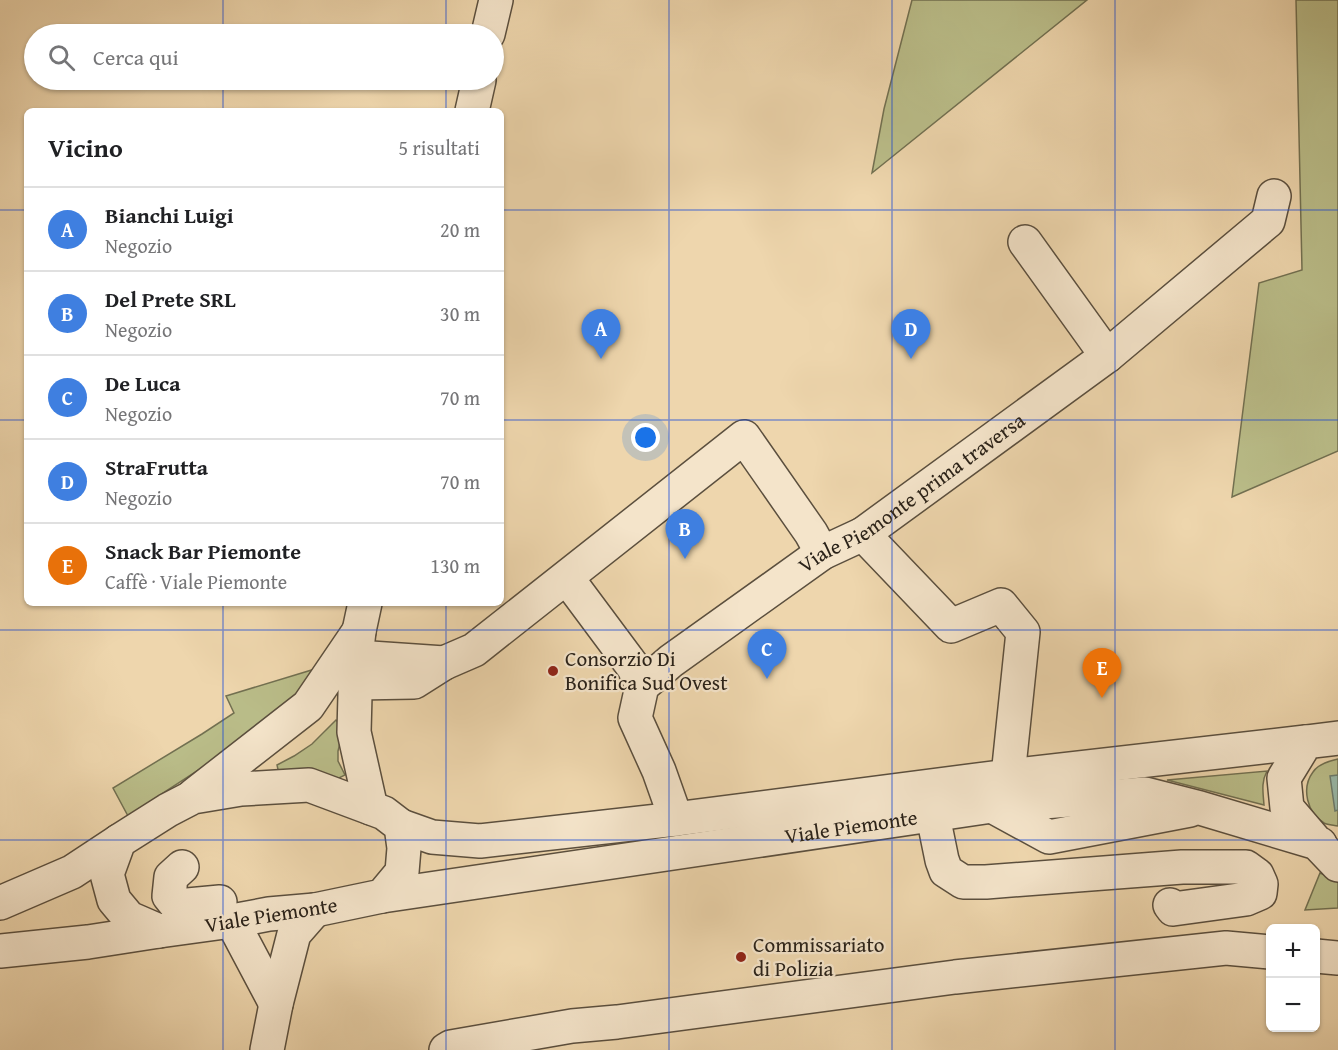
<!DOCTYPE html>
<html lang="it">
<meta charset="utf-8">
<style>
:root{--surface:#fff;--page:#f6f6f6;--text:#202124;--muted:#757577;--line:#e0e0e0;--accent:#db2777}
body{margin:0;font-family:"Gentium Book Plus",serif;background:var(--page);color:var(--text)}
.controls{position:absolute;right:18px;bottom:18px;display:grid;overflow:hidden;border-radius:9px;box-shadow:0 2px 4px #0004}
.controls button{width:54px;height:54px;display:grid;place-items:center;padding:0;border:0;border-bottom:2px solid var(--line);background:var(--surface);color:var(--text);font:30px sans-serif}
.you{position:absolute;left:646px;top:438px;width:21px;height:21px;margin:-15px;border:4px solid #fff;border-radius:50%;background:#1a73e8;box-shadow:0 0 0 9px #1a73e833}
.badge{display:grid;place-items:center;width:39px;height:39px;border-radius:50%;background:var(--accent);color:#fff;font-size:20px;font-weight:700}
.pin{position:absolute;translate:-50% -50px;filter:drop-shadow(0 2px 3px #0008)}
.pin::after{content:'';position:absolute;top:32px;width:21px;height:18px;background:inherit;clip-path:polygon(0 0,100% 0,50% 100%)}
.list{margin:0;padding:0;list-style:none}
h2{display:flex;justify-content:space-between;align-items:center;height:78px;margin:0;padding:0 24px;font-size:26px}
h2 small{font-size:20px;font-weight:400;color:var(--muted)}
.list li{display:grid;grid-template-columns:39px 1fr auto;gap:18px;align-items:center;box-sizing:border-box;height:84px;padding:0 24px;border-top:2px solid var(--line)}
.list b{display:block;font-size:22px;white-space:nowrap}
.list p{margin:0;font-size:20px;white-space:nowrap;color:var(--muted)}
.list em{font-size:20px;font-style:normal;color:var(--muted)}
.icon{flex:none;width:33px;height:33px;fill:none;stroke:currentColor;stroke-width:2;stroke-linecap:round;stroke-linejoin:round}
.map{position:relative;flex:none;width:1338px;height:1050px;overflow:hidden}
.search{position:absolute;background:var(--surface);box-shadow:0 2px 4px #0004;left:24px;top:24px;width:480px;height:66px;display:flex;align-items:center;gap:15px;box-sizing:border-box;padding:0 21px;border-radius:33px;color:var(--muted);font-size:22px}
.panel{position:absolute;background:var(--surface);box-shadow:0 2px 4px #0004;left:24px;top:108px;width:480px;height:498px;border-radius:9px}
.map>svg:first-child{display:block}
</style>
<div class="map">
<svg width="1338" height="1050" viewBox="0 0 1338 1050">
<rect width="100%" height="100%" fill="#eed6ad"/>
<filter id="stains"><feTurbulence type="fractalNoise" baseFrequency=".00333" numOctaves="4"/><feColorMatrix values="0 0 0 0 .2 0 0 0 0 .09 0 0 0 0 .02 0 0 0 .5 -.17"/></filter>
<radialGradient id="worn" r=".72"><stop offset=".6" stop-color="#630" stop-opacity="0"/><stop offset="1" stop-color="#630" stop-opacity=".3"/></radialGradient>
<g fill="#babd89" stroke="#727051" stroke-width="1.5">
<polygon points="912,0 1087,0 872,173 884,109"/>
<polygon points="1296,0 1338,0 1338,451 1232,497 1259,283 1302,270"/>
<polygon points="315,669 319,677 229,750 128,816 113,788 202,734 234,713 226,696"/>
<polygon points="336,720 341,725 341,739 338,751 338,761 345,775 335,780 279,774 277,765 294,756 312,744"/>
<path d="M1338,759V826C1333,825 1328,825 1324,823C1307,813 1301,788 1313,772C1318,764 1329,761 1338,759Z"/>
<path d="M1267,771C1261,782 1263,792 1264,805L1167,780Z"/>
<polygon points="1320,873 1338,880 1338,908 1305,910"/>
</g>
<polygon fill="#99b9a9" stroke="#6d7d6f" stroke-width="1.5" points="1338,775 1338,810 1335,811 1330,776"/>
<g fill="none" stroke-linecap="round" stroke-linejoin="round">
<g stroke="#5b4f3e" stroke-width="36">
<g id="minor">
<polyline points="488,34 496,0"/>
<polyline points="472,111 479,80"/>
<polyline points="1025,242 1107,356"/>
<polyline points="863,534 951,626 1001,605 1023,632 1008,776"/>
<polyline points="567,578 634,668 642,686"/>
<polyline points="365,603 359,631 356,657 354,732 371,808"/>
<polyline points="356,657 444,663"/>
<polyline points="356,683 414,682 444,663 474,650 744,437 811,533 822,553"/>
<polygon points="309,785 384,813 401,826 404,848 402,872 382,896 315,910 269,914 232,921 159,931 129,918 114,900 107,874 119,841 168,810 193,797 241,789"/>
<polyline points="194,795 308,706 359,631"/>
<polyline points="992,806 1049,837 1190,810"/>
<polyline points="933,816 942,860 946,871 963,882 986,882 1182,867 1246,867 1257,875 1261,884 1260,893 1246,899 1173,909 1170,905"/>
<path id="s1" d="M676,819L659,771L635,718L642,686L671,661L822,553L863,534L1107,356L1268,221L1274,196"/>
<polyline points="401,826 432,837 480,841 676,819 1008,776 1306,742"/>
<polyline points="1320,844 1317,843 1287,808 1284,778 1306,742 1338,738"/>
<polyline points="182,867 171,877 169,896 177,906 220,902"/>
<path id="s2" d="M382,896L992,806L1145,794L1200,808L1317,843L1338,865"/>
<polyline points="0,903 72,872 119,841"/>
<polyline points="232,921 276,1004"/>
<polyline points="0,951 88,942 159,931"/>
<polyline points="1316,956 1338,958"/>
<polyline points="267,1050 276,1004 294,934 315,910"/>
<polyline points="446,1050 451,1047 572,1026 617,1022 955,977 1226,948 1270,952"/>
</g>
</g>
<use href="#minor" stroke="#f4e4ca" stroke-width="33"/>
</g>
<path fill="none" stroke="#1d4ed8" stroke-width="1.5" stroke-opacity="0.55" d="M223,0V34M446,0V34M669,0V1050M892,0V1050M1115,0V1050M223,80V111M446,80V111M0,210H27M501,210H1338M0,420H27M501,420H1338M223,603V1050M446,603V1050M0,630H1338M0,840H1338"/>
<g fill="#8f2418" stroke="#f4e4ca" stroke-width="2">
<circle cx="553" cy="671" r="6"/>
<circle cx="741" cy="957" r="6"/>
</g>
<g text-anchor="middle" stroke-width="4.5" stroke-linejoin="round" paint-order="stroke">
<g font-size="21" fill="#2a2219" stroke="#f4e4ca">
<text dy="7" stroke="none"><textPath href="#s1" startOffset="474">Viale Piemonte prima traversa</textPath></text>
<text dy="7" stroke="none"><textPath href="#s2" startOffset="474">Viale Piemonte</textPath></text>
<text transform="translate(271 915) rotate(-9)" y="7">Viale Piemonte</text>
</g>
<g font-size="21" fill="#2a2219" stroke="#f4e4ca" text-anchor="start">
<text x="565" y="666">Consorzio Di<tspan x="565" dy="24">Bonifica Sud Ovest</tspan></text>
<text x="753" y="952">Commissariato<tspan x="753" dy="24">di Polizia</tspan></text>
</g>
</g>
<rect width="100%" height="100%" filter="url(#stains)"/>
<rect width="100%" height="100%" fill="url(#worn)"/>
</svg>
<div class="controls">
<button>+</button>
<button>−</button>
</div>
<div class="you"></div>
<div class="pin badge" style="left:601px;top:359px;background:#3f7fe0">A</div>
<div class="pin badge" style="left:685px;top:559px;background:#3f7fe0">B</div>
<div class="pin badge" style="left:767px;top:679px;background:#3f7fe0">C</div>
<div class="pin badge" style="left:911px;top:359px;background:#3f7fe0">D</div>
<div class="pin badge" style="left:1102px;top:698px;background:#e8710a">E</div>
<div class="search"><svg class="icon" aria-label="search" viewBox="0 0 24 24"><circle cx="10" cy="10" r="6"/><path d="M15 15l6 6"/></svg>Cerca qui</div>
<section class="panel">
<h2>Vicino<small>5 risultati</small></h2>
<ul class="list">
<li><span class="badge" style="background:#3f7fe0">A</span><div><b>Bianchi Luigi</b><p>Negozio</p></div><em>20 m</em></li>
<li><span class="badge" style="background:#3f7fe0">B</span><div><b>Del Prete SRL</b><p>Negozio</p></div><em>30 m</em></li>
<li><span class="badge" style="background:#3f7fe0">C</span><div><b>De Luca</b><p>Negozio</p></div><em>70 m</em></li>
<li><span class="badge" style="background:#3f7fe0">D</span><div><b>StraFrutta</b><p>Negozio</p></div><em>70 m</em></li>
<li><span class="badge" style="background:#e8710a">E</span><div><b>Snack Bar Piemonte</b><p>Caffè · Viale Piemonte</p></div><em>130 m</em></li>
</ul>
</section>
</div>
